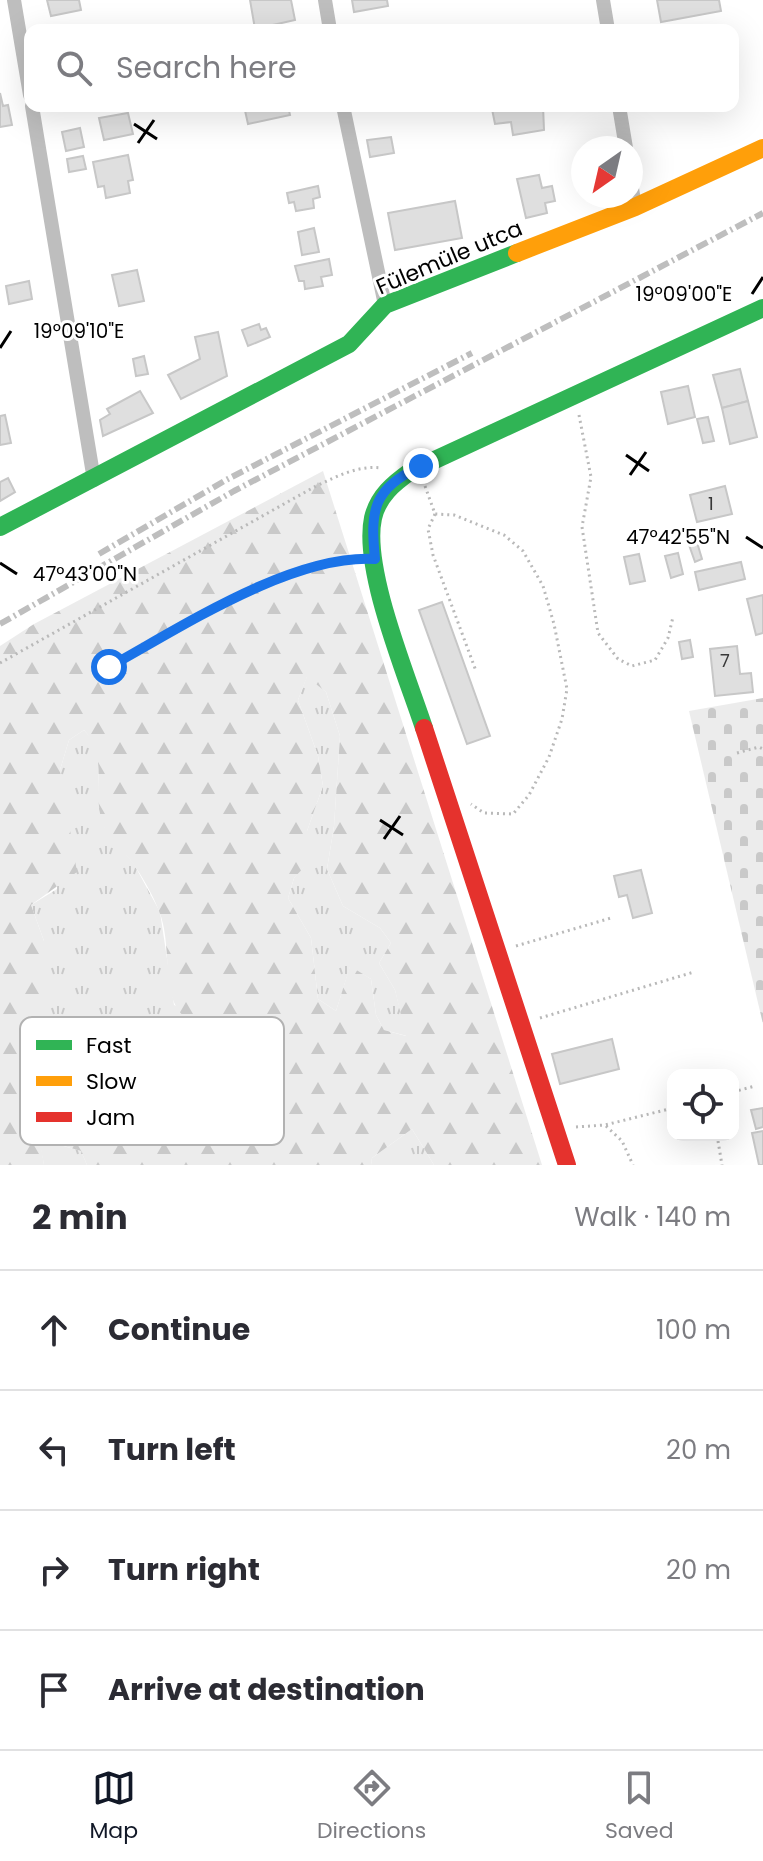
<!DOCTYPE html>
<meta charset="utf-8">
<style>
:root{--surface:#fff;--page:#f2f2f3;--text:#2b2b33;--muted:#7c7c81;--line:#e1e1e2;--accent:#111827}
body{margin:0;font-family:Poppins,sans-serif;background:var(--page);color:var(--text)}
.controls{position:absolute;right:24px;bottom:24px;display:grid;overflow:hidden;border-radius:16px;box-shadow:0 8px 32px #0002}
.controls button{width:72px;height:72px;display:grid;place-items:center;padding:0;border:0;border-bottom:2px solid var(--line);background:var(--surface);color:var(--text);font:40px sans-serif}
.compass{position:absolute;left:571px;top:136px;width:72px;height:72px;border-radius:50%;background:var(--surface);box-shadow:0 8px 32px #0002;rotate:214deg}
.stop{position:absolute;width:24px;height:24px;margin:-18px;border:6px solid #1a73e8;border-radius:50%;background:#fff}
.stop.end{background:#1a73e8;border-color:#fff;box-shadow:0 2px 8px #0008}
.list{margin:0;padding:0;list-style:none}
h2{display:flex;justify-content:space-between;align-items:center;height:104px;margin:0;padding:0 32px;font-size:34px}
h2 small{font-size:26px;font-weight:400;color:var(--muted)}
.list li{display:grid;grid-template-columns:52px 1fr auto;gap:24px;align-items:center;box-sizing:border-box;height:120px;padding:0 32px;border-top:2px solid var(--line)}
.list b{display:block;font-size:30px;white-space:nowrap}
.list em{font-size:26px;font-style:normal;color:var(--muted)}
.icon{flex:none;width:44px;height:44px;fill:none;stroke:currentColor;stroke-width:2;stroke-linecap:round;stroke-linejoin:round}
.map{position:relative;flex:none;width:763px;height:1165px;overflow:hidden}
.search{position:absolute;background:var(--surface);box-shadow:0 8px 32px #0002;left:24px;right:24px;top:24px;height:88px;display:flex;align-items:center;gap:20px;box-sizing:border-box;padding:0 28px;border-radius:16px;color:var(--muted);font-size:30px}
.sheet{height:584px;background:var(--surface)}
nav{display:flex;justify-content:space-around;align-items:center;box-sizing:border-box;height:112px;border-top:2px solid var(--line);background:var(--surface);font-size:22px;color:var(--muted)}
nav a{display:grid;justify-items:center;gap:4px}
nav .on{color:var(--accent)}
.map>svg:first-child{display:block}
</style>
<div class="map">
<svg width="763" height="1165" viewBox="0 0 763 1165">
<defs>
<pattern id="grass-tufts" width="24" height="20" patternUnits="userSpaceOnUse" patternTransform="scale(2)"><rect width="24" height="20" fill="#ececec"/><path d="M3 7l-1-3M5 7V3M7 7l1-3M15 17l-1-3M17 17v-4M19 17l1-3" fill="none" stroke="#c9c9c9"/></pattern>
<pattern id="forest-firs" width="22" height="20" patternUnits="userSpaceOnUse" patternTransform="scale(2)"><rect width="22" height="20" fill="#ececec"/><path d="M5 1l3.5 6h-7zM16 11l3.5 6h-7z" fill="#c9c9c9"/></pattern>
<pattern id="cemetery-stones" width="16" height="16" patternUnits="userSpaceOnUse" patternTransform="scale(2)"><rect width="16" height="16" fill="#ececec"/><path d="M2 7V4a2 2 0 0 1 4 0v3zM10 15v-3a2 2 0 0 1 4 0v3z" fill="#c9c9c9"/></pattern>
</defs>
<rect width="100%" height="100%" fill="#fff"/>
<g fill="url(#grass-tufts)">
<polygon points="307,676 326,692 340,736 334,826 327,869 343,906 380,928 391,943 379,963 395,990 407,1036 384,1030 376,1015 371,979 350,967 336,1011 318,999 311,938 288,898 294,878 306,864 307,831 323,786 318,756 298,700"/>
<polygon points="84,730 98,746 99,794 105,828 134,864 160,912 174,1005 223,1025 231,1049 193,1072 122,1043 80,1060 54,1090 41,1095 19,1062 44,941 31,905 57,889 60,770 69,740"/>
<polygon points="412,1129 434,1165 371,1165 372,1158"/>
<polygon points="39,1139 81,1151 87,1165 44,1165"/>
</g>
<path fill="url(#forest-firs)" fill-rule="evenodd" d="M323,471L542,1165H434L412,1129L372,1158L371,1165H87L81,1151L40,1139L44,1165H0V646L34,624ZM307,677L326,692L340,736L334,826L327,869L343,906L380,928L391,943L379,963L395,990L406,1036L384,1030L376,1015L371,979L350,966L336,1011L318,999L311,938L288,898L294,878L307,864V831L323,786L318,756L298,700ZM84,730C111,760 89,795 105,829C111,841 124,851 132,862C142,876 153,895 159,911C178,957 148,1031 223,1025L231,1049L193,1072L122,1043L80,1060L54,1090L41,1095L19,1062L46,992L44,941L31,905L77,872L60,770L69,740Z"/>
<polygon fill="url(#cemetery-stones)" points="763,698 763,1024 689,711"/>
<g fill="#dfdfdf" stroke="#c7c7c7" stroke-width="2">
<polygon points="47,0 79,0 81,10 51,16"/>
<polygon points="250,0 291,0 295,20 255,29"/>
<polygon points="352,0 387,0 388,6 354,12"/>
<polygon points="657,0 719,0 721,11 661,22"/>
<polygon points="0,93 3,106 8,105 12,125 0,127"/>
<polygon points="244,106 288,106 290,115 248,124"/>
<polygon points="507,106 543,106 544,130 513,135 511,122 495,124 492,109"/>
<polygon points="128,113 133,134 104,140 99,118"/>
<polygon points="80,128 84,147 66,151 62,132"/>
<polygon points="391,137 394,153 370,157 367,140"/>
<polygon points="128,155 133,180 128,181 130,193 106,198 104,186 98,187 93,162"/>
<polygon points="83,156 86,169 69,172 67,159"/>
<polygon points="539,175 542,188 552,186 555,201 545,203 547,213 526,218 517,179"/>
<polygon points="318,186 320,197 313,199 314,208 296,211 294,202 289,203 287,193"/>
<polygon points="455,201 462,238 395,250 388,213"/>
<polygon points="314,228 319,252 302,255 298,232"/>
<polygon points="329,259 332,275 321,277 323,286 305,289 304,281 299,281 295,266"/>
<polygon points="137,270 144,301 119,306 112,275"/>
<polygon points="29,281 32,299 9,304 6,286"/>
<polygon points="259,324 261,330 266,328 270,337 248,346 242,330"/>
<polygon points="218,332 227,376 181,399 168,375 200,359 195,337"/>
<polygon points="144,356 148,374 136,376 133,359"/>
<polygon points="740,369 748,401 722,408 713,375"/>
<polygon points="688,386 695,417 668,424 661,392"/>
<polygon points="140,391 153,413 103,436 100,420 110,414 107,409"/>
<polygon points="748,401 757,437 730,444 722,408"/>
<polygon points="5,415 11,443 0,445 0,416"/>
<polygon points="708,417 714,441 703,443 697,419"/>
<polygon points="8,478 15,492 0,501 0,482"/>
<polygon points="725,486 732,514 697,522 690,495"/>
<polygon points="696,539 702,559 695,562 688,542"/>
<polygon points="678,553 683,574 671,578 665,556"/>
<polygon points="639,554 645,581 630,584 624,557"/>
<polygon points="741,562 745,579 699,590 695,572"/>
<polygon points="763,595 763,633 756,635 747,599"/>
<polygon points="442,602 490,736 467,744 419,610"/>
<polygon points="690,640 693,657 682,659 679,642"/>
<polygon points="737,646 740,674 751,673 753,692 715,696 710,649"/>
<polygon points="641,870 652,913 633,918 627,895 619,897 614,876"/>
<polygon points="612,1039 619,1069 560,1084 552,1054"/>
<polygon points="763,1108 763,1127 756,1129 751,1110"/>
<polygon points="763,1131 763,1165 759,1165 752,1133"/>
</g>
<g fill="none" stroke-linecap="round" stroke-linejoin="round">
<g stroke="#b9b9b9" stroke-width="3" stroke-dasharray="2 4" stroke-linecap="butt">
<polyline points="579,415 591,477 582,527 598,633 618,659 632,666 655,660 668,638 673,617"/>
<polyline points="425,486 435,514 454,515 504,535 523,551 543,586 554,624 567,689 562,719 549,757 529,795 513,814 484,813 471,804"/>
<polyline points="435,514 428,529 433,555 476,671"/>
<path d="M0,663L316,486C338,476 358,465 382,468"/>
<path d="M109,667C186,624 266,572 355,558"/>
<polyline points="737,753 759,747 763,749"/>
<polyline points="516,946 611,918"/>
<polyline points="540,1018 694,972"/>
<polyline points="733,1092 755,1086"/>
<polyline points="606,1126 622,1141 633,1165"/>
<polyline points="576,1127 605,1125 673,1108"/>
<polyline points="717,1135 722,1165"/>
</g>
<g stroke="#bebebe" stroke-width="14">
<polyline points="14,0 30,95"/>
<polyline points="325,0 330,30"/>
<polyline points="603,0 608,30"/>
<polyline points="32,106 94,480"/>
<polyline points="343,106 385,305"/>
<polyline points="619,106 626,148"/>
<polyline points="631,182 635,207"/>
</g>
<g stroke="#30b455" stroke-width="18">
<polyline points="0,527 349,344 385,305 517,253"/>
<path d="M424,728C407,676 362,569 373,518C378,496 394,483 411,471L763,308"/>
</g>
<polyline stroke="#ff9f0a" stroke-width="18" points="517,253 635,207 763,148"/>
<polyline stroke="#e5322d" stroke-width="18" points="424,728 567,1165"/>
<g stroke="#bebebe" stroke-width="6" stroke-dasharray="12 4 2 4" stroke-linecap="butt">
<polyline points="99,554 226,480 472,353"/>
<polyline points="0,624 234,491 763,213"/>
</g>
</g>
<g fill="none" stroke-linecap="round" stroke-linejoin="round">
<path stroke="#1a73e8" stroke-width="10" d="M109,667C180,628 292,554 375,559C370,509 373,489 421,466"/>
</g>
<path fill="none" stroke="#000" stroke-width="3" d="M134,124L157,139M138,143L154,120M752,294L763,277M0,348L11,331M626,455L649,471M630,475L646,452M746,537L763,548M0,563L17,574M380,820L403,835M384,839L400,816"/>
<g text-anchor="middle" stroke-width="6" stroke-linejoin="round" paint-order="stroke">
<g font-size="18" fill="#383838">
<text x="711" y="510">1</text>
<text x="725" y="667">7</text>
</g>
<g font-size="22" fill="#000" stroke="#fff">
<text transform="translate(449 257) rotate(-23)" y="8">Fülemüle utca</text>
</g>
</g>
<rect x="20" y="1017" width="264" height="128" rx="12" fill="#fff" stroke="#b2b2b2" stroke-width="2"/>
<rect x="36" y="1040" width="36" height="10" fill="#30b455"/>
<rect x="36" y="1076" width="36" height="10" fill="#ff9f0a"/>
<rect x="36" y="1112" width="36" height="10" fill="#e5322d"/>
<g font-size="22" fill="#000">
<text x="86" y="1053">Fast</text>
<text x="86" y="1089">Slow</text>
<text x="86" y="1125">Jam</text>
</g>
<g font-size="20" text-anchor="middle" fill="#000" stroke="#fff" stroke-width="6" stroke-linejoin="round" paint-order="stroke">
<text x="684" y="301">19°09'00"E</text>
<text x="79" y="338">19°09'10"E</text>
<text x="678" y="544">47°42'55"N</text>
<text x="85" y="581">47°43'00"N</text>
</g>
</svg>
<div class="controls">
<button><svg class="icon" aria-label="locate" viewBox="0 0 24 24"><circle cx="12" cy="12" r="6"/><path d="M12 2v4M12 18v4M2 12h4M18 12h4"/></svg></button>
</div>
<svg class="compass" viewBox="-18 -18 36 36"><path d="M0-13l5 13h-10z" fill="#e53935"/><path d="M0 13l5-13h-10z" fill="#7c7c81"/></svg>
<div class="stop" style="left:109px;top:667px"></div>
<div class="stop end" style="left:421px;top:466px"></div>
<div class="search"><svg class="icon" aria-label="search" viewBox="0 0 24 24"><circle cx="10" cy="10" r="6"/><path d="M15 15l6 6"/></svg>Search here</div>
</div>
<section class="sheet">
<h2>2 min<small>Walk · 140 m</small></h2>
<ul class="list">
<li><svg class="icon" aria-label="ahead" viewBox="0 0 24 24"><path d="M12 20V5M6 11l6-6 6 6"/></svg><div><b>Continue</b></div><em>100 m</em></li>
<li><svg class="icon" aria-label="left" viewBox="0 0 24 24"><path d="M17 20v-9H6M10 6l-5 5 5 5"/></svg><div><b>Turn left</b></div><em>20 m</em></li>
<li><svg class="icon" aria-label="right" viewBox="0 0 24 24"><path d="M7 20v-9h11M14 6l5 5-5 5"/></svg><div><b>Turn right</b></div><em>20 m</em></li>
<li><svg class="icon" aria-label="arrive" viewBox="0 0 24 24"><path d="M6 21V4h12l-3 4 3 4H6"/></svg><div><b>Arrive at destination</b></div></li>
</ul>
</section>
<nav>
<a class="on"><svg class="icon" aria-label="map" viewBox="0 0 24 24"><path d="M3 6l6-2 6 2 6-2v14l-6 2-6-2-6 2zM9 4v14M15 6v14"/></svg>Map</a>
<a><svg class="icon" aria-label="directions" viewBox="0 0 24 24"><path d="M12 3l9 9-9 9-9-9zM9 14v-3h6M13 9l2 2-2 2"/></svg>Directions</a>
<a><svg class="icon" aria-label="saved" viewBox="0 0 24 24"><path d="M7 4h10v16l-5-4-5 4z"/></svg>Saved</a>
</nav>
